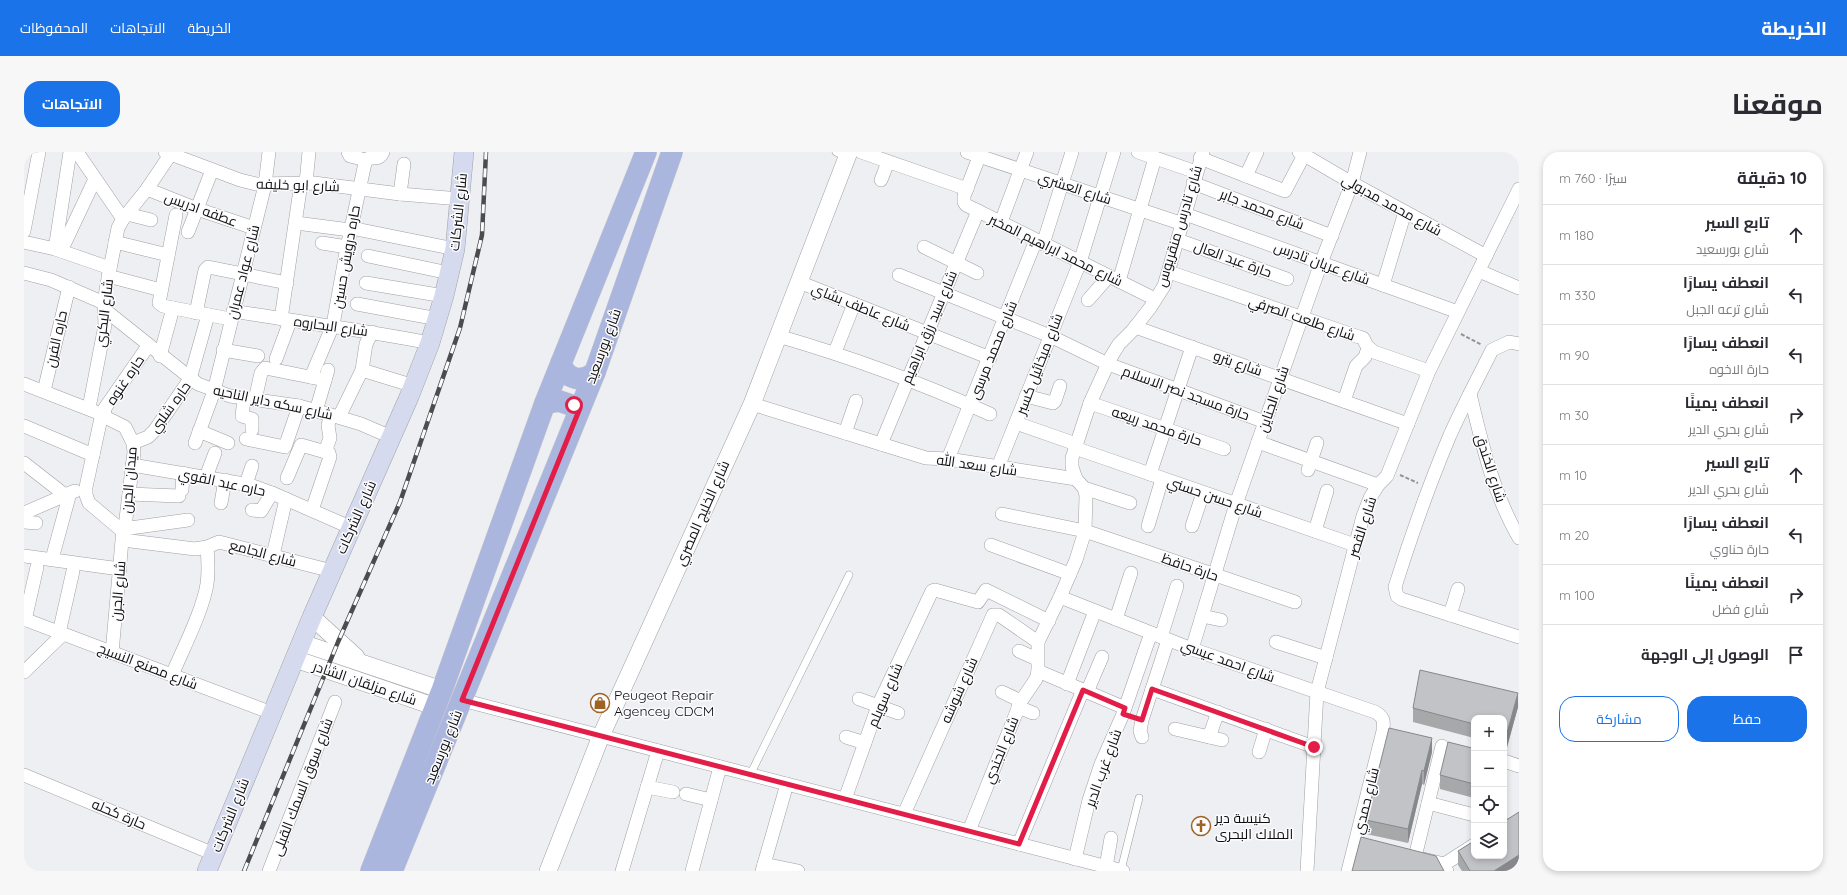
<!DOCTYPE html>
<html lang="ar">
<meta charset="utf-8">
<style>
:root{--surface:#fff;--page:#f7f7f7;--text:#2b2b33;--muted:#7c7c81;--line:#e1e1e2;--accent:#1a73e8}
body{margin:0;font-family:Quicksand,Cairo,sans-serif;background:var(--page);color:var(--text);direction:rtl}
.controls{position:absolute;right:12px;bottom:12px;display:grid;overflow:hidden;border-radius:8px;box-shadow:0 2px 6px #0003}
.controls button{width:36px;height:36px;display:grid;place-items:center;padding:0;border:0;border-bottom:1px solid var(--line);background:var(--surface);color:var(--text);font:20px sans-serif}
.stop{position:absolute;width:12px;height:12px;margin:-9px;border:3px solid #e11d48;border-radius:50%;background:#fff}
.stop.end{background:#e11d48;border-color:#fff;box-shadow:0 1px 4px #0008}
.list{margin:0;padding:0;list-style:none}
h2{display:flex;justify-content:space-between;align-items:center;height:52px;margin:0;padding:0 16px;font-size:17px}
h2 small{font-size:13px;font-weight:400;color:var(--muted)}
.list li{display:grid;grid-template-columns:26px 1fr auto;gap:12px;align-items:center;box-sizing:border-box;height:60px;padding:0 16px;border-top:1px solid var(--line)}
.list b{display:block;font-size:15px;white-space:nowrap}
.list p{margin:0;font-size:13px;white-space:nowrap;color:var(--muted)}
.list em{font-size:13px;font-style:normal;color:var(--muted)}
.actions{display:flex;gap:8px;padding:12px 16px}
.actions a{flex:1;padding:9px 0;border:1px solid var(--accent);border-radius:16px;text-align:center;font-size:14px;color:var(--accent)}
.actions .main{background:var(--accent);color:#fff}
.icon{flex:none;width:22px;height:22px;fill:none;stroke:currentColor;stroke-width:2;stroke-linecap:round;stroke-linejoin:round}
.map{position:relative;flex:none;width:1495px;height:719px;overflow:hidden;direction:ltr;border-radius:16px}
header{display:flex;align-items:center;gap:24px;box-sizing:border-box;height:56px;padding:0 20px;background:var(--accent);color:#fff}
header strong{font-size:19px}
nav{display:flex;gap:22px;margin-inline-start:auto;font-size:14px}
.intro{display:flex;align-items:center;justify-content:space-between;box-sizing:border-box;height:96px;padding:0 24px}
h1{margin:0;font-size:28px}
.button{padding:10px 18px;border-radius:16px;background:var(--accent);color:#fff;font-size:14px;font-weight:700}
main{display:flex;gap:24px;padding:0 24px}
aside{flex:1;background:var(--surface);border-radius:16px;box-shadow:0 2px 6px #0003}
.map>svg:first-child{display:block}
</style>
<header>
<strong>الخريطة</strong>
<nav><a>الخريطة</a><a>الاتجاهات</a><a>المحفوظات</a></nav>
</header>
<div class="intro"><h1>موقعنا</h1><a class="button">الاتجاهات</a></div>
<main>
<aside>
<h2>10 دقيقة<small>سيرًا · 760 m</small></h2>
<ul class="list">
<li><svg class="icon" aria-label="ahead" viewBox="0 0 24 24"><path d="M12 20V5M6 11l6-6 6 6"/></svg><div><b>تابع السير</b><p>شارع بورسعيد</p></div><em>180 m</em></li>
<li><svg class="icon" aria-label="left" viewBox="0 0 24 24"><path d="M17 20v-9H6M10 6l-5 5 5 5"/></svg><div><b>انعطف يسارًا</b><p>شارع ترعه الجبل</p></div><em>330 m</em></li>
<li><svg class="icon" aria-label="left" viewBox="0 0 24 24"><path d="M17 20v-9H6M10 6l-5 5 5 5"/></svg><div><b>انعطف يسارًا</b><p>حارة الاخوه</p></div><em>90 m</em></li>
<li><svg class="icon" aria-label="right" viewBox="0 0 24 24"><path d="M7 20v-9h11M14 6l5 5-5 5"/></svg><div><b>انعطف يمينًا</b><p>شارع بحري الدير</p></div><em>30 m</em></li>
<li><svg class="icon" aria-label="ahead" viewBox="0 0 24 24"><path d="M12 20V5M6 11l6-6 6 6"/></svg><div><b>تابع السير</b><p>شارع بحري الدير</p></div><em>10 m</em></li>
<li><svg class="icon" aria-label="left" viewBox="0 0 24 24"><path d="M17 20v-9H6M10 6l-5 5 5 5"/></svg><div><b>انعطف يسارًا</b><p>حارة حناوي</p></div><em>20 m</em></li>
<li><svg class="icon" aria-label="right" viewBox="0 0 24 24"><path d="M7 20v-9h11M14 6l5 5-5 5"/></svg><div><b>انعطف يمينًا</b><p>شارع فضل</p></div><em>100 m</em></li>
<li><svg class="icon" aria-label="arrive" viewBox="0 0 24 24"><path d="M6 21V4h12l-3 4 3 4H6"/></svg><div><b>الوصول إلى الوجهة</b></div></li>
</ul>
<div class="actions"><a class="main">حفظ</a><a>مشاركة</a></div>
</aside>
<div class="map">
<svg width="1495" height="719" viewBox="0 0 1495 719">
<rect width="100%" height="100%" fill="#eeeff3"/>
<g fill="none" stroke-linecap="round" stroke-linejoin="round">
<g stroke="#9fa0a3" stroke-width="8">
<g id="service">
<polyline points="812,0 823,5"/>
<polyline points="726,623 825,423"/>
<polyline points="1097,718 1115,646"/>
</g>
</g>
<g stroke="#9fa0a3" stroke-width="14">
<g id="minor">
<polyline points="53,0 99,67"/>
<polyline points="141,0 216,28 232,32 290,31 376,42 436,47"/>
<polyline points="324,0 326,4 338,7 341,11"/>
<polyline points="837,0 943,37"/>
<polyline points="943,0 1159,72"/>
<polyline points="957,0 940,44 940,50 942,53 1131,147"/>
<polyline points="1114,0 1172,20"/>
<polyline points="1275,0 1328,31 1462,104"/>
<polyline points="1176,6 1261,39 1280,3"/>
<polyline points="1222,24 1233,0"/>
<polyline points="857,28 864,10"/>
<polyline points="282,31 285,0"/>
<polyline points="1169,31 1308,84"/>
<polyline points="123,37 173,57 230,76"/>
<polyline points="376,42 380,12"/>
<polyline points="103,62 127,68"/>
<polyline points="1161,62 1434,160"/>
<polyline points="152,63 135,151 139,154 206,167"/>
<polyline points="977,70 1003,0"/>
<polyline points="272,71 326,78"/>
<polyline points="327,76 431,97"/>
<polyline points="0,79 15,0"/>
<polyline points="164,80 188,18"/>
<polyline points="1154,88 1263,127"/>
<polyline points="0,90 31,97 86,116"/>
<polyline points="91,90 144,103"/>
<polyline points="298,91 323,95"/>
<polyline points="1019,92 1048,0"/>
<polyline points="900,95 953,121"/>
<polyline points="31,97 46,0"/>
<polyline points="37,99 71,27"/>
<polyline points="344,104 425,121"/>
<polyline points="1455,119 1495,136"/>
<polyline points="1145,120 1335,185 1339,186 1343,194 1350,200 1405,219"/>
<polyline points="0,121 27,128 80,151"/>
<polyline points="875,123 1026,184 1084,212 1241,270"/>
<polyline points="84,124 137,138"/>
<polyline points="1095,129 1131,6"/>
<polyline points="775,130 966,206"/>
<polyline points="342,131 420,144"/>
<polyline points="1359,133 1381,60"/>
<polyline points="1064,148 1085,124"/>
<polyline points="333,152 414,167"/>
<polyline points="81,158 174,232 206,244 275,254 307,263 337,272 367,285"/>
<path d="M209,159C274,170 340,178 406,191"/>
<polyline points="172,161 181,118 184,115 263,131"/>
<polyline points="257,167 277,31"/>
<polyline points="1111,175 1384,272"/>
<path d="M754,184C827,205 897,231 966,262"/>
<path d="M1495,192L1485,190L1468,198C1454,226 1439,254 1426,283C1405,333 1387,384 1371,435L1373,444L1377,447L1495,485"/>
<polyline points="199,198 234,204"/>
<polyline points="811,200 830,152"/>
<polyline points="136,204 149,156"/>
<polyline points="252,207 266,169"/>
<polyline points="338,218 390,234"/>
<path d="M287,225L309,173L323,95L341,11L345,6C352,6 356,7 359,0"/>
<polyline points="0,232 72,260"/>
<polyline points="20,239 45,135"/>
<path d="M1446,242C1458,292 1469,341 1495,386"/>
<polyline points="1002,244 1029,251 1031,249 1036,234"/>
<polyline points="220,247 218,264 228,267 228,278"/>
<polyline points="231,248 237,221 241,216 301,228"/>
<polyline points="1320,249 1332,214 1341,205 1344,196"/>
<polyline points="1066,251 1200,297"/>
<polyline points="728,252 902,306 924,307 1052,327"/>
<polyline points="65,256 81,173 80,151 83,132 94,76 99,67 123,37 148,0"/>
<polyline points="292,259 304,218"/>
<polyline points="80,263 81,256 124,194"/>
<polygon points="79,264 101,275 109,291 110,300 101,375 96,377 65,351 62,343 62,335 77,266"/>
<polyline points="315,265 338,218 342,192 348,180"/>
<polyline points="992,271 1052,292"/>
<polyline points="0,274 69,303"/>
<polyline points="175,279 204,291"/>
<polyline points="821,281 832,249"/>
<polyline points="222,287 261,295 275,254"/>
<polyline points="1234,290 1354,333"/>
<polyline points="109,291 124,285 131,278 166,227 184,163"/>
<polyline points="171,291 190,239 241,33 245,0"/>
<polyline points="857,292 954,59"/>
<polyline points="1051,296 1331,393"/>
<polyline points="301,300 306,286 304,273 307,263"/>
<polyline points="924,307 1012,88"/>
<polyline points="0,311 41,343"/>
<polyline points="108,313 226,333 248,341 328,376"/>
<polyline points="974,315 1056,110 1090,0"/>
<polyline points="1284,318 1293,291"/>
<polyline points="1126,322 1168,195"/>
<polyline points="182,325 191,301"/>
<polyline points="263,326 277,293 305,301 306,305 288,358"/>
<polyline points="222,332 228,314"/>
<polyline points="1060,336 1106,351"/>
<polyline points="158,338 159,321"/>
<polyline points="105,342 155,344"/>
<polyline points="197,351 201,328"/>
<polyline points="228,358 237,359 248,341"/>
<polyline points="0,361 51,339"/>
<polyline points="978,362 1061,379 1271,450"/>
<polyline points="0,370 12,371"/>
<polyline points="1124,374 1138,327"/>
<polyline points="1168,374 1179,341"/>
<polyline points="1291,379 1303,339"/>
<polyline points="99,388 171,397 183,395 195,390 308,419"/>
<polyline points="967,393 1046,422"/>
<polyline points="249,403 262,347"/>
<polyline points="0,404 96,417"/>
<polyline points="28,407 46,341"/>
<path d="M1036,445L1168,497L1351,560C1360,565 1360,569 1359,579L1324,719"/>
<polyline points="1426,463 1434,437"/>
<polyline points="1178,464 1197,468"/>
<polyline points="0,467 248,561"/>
<polyline points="1092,467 1107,421"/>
<polyline points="1,468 13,415"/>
<polyline points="35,481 49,419"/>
<polyline points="1137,485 1153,434"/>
<polyline points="1252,490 1302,506"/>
<polyline points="1168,497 1212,352 1297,111 1328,31 1336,0"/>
<polyline points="995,499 1013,507"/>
<polyline points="88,501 99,377 164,368"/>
<polyline points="1014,519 1101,556"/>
<polyline points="0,520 39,482"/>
<path d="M148,523C159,497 179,458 183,432C185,419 184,407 183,395"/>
<polyline points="1043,532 1071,459"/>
<polyline points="1128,537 1290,595"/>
<polyline points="978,540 997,549"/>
<polyline points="1063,540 1078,505"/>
<polyline points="835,547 874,561"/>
<polyline points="438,548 1099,719"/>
<polyline points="994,555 1009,561"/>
<polyline points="1151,577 1198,588"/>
<polyline points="822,585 841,591"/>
<polyline points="1118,585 1116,579 1118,568 1144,488"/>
<polyline points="1185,585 1194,560"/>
<polyline points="1235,600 1242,577"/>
<polyline points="1480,609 1495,614"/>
<polyline points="0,623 190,702"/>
<polyline points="623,635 649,640"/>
<polyline points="662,642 687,648"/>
<polyline points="821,647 854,554 908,439 911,438 954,450 962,438 1025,469"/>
<polyline points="1404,651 1450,663"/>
<polyline points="880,662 969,463 975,463 1014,490"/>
<polyline points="945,679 997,549 1012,527 1014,519 1014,490 1036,445 1052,408 1061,379 1062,343 1060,336 1052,327 1048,315 1048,306 1066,251 1087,205 1095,192 1108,179 1126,156 1140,134 1179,0"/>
<polyline points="995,692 1059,538"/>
<polyline points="1391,705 1418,594"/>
<polyline points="1051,707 1065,648 1077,612 1099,562 1127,481"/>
<polyline points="1399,707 1416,711 1423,719"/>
<polyline points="740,712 774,719"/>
<polyline points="1419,713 1450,693"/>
<polyline points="245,719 311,550"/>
<polyline points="598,719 634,599"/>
<polyline points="668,719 696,615"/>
<polyline points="738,719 763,632"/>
<polyline points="1084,719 1082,715 1087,686"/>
<polyline points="1283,719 1293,540 1339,364 1346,346 1354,333 1363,324 1405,219 1495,37"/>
</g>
</g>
<g stroke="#9fa0a3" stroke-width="18">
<g id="tertiary">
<polyline points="288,465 332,505"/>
<polyline points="278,491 418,538"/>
<polyline points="271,507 412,555"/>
<polyline points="524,719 577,584 728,252 825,0"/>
</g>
</g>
<g stroke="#9fa0a3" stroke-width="20">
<polyline id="secondary" points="183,719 288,465 385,245 406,191 420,144 431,97 440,0"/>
</g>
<g stroke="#cacaca" stroke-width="22">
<g id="primary">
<path d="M537,211C542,228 558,231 571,220"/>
<polyline points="521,251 535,249 556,256"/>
<polyline points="347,719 418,538 521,251 622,0"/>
<polyline points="368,719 571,220 648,0"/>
</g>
</g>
<g stroke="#949497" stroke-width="2" stroke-dasharray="4 2" stroke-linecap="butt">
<polyline points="1437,182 1458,193"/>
<polyline points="1376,323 1394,331"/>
</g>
<use href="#service" stroke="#fff" stroke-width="7"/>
<use href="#minor" stroke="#fff" stroke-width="13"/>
<use href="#tertiary" stroke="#fff" stroke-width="17"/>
<use href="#secondary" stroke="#d5daef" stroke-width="19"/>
<use href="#primary" stroke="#abb6df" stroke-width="21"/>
<g stroke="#4b4c4d" stroke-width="4.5">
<polyline id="rail" points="220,719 314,490 376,350 436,176 458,83 462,0"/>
</g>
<use href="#rail" stroke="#fcfcfe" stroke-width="3" stroke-dasharray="9" stroke-linecap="butt"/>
</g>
<g fill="#a6a8aa">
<polygon points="1494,555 1483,595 1480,594 1480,566 1450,566 1450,586 1389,570 1389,556"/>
<polygon points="1448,596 1450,596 1450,646 1416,637 1416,623"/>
<polygon points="1408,600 1400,633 1398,632 1384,691 1342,682 1342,668"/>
<polygon points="1495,660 1495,717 1492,719 1438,719 1434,713 1434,699"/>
</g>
<g fill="#87888b">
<polygon points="1494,541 1494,555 1483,595 1483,581"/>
<polygon points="1408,586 1408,600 1400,633 1400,619"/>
<polygon points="1398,618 1398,632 1384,691 1384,677"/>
<polygon points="1495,703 1495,717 1492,719 1470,719"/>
</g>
<g fill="#c1c3c6" stroke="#87888b">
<polygon points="1396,518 1494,541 1483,581 1480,580 1480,566 1450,566 1450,572 1389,556"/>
<polygon points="1365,576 1408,586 1400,619 1398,618 1384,677 1342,668"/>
<polygon points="1424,590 1448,596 1450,596 1450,632 1416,623"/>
<polygon points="1495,660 1495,703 1470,719 1446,719 1434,699 1450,689 1450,704 1480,704 1480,667 1484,667"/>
<polygon points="1337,685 1412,704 1420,719 1328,719"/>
</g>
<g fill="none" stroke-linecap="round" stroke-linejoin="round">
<polyline stroke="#e11d48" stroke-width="5" points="550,253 556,256 438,548 995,692 1059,538 1101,556 1099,562 1118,568 1128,537 1290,595"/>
</g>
<defs>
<g id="shop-ring" transform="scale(1)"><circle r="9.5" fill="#fcfcfe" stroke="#9e6224" stroke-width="1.5"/><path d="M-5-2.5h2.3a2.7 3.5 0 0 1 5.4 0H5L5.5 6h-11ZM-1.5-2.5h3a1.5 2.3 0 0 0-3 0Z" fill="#9e6224"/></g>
<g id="church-ring" transform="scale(1)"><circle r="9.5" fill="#fcfcfe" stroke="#9e6224" stroke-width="1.5"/><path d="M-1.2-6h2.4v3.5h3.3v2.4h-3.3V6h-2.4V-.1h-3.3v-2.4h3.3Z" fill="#9e6224"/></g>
</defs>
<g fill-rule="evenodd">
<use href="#shop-ring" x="576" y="551"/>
<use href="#church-ring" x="1177" y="674"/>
</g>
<g text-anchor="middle" stroke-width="3" stroke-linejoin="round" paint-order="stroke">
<g font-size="14" fill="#0e0e0f" stroke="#fcfcfe">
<text transform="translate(274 33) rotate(2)" y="5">شارع ابو خليفه</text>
<text transform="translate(1051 36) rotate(18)" y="5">شارع العشري</text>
<text transform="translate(1368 53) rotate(29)" y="5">شارع محمد مدبولي</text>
<text transform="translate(177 57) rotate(20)" y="5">عطفه ادريس</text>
<text transform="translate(1238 57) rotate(21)" y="5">شارع محمد جابر</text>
<text transform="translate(434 60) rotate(-84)" y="5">شارع الشركات</text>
<text transform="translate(1155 74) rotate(-73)" y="5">شارع تادرس منقريوس</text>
<text transform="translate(1032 98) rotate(26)" y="5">شارع محمد ابراهيم المخبر</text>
<text transform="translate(322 105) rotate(-80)" y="5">حاره درويش حسين</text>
<text transform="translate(1209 107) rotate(20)" y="5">حارة عبد العال</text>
<text transform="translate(1298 111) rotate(20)" y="5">شارع عريان تادرس</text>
<text transform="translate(219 120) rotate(-76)" y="5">شارع عواد عمران</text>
<text transform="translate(837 155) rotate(22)" y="5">شارع عاطف بشاي</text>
<text transform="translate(80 161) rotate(-83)" y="5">شارع البكري</text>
<text transform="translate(1278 166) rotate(19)" y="5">شارع طلعت الصرفي</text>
<text transform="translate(307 174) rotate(8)" y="5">شارع البحاروه</text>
<text transform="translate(905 175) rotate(-67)" y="5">شارع سيد رزق ابراهيم</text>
<text transform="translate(32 187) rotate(-77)" y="5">حاره الفرن</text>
<text transform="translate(579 194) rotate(-70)" y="5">شارع بورسعيد</text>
<text transform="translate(969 198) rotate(-68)" y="5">شارع محمد مرسى</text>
<text transform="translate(1214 211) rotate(19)" y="5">شارع بترو</text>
<text transform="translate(1015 212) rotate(-69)" y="5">شارع ميخائيل كسبر</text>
<text transform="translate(101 228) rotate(-56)" y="5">حاره غنوه</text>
<text transform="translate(1162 241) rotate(20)" y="5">حارة مسجد نصر الاسلام</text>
<text transform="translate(1249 247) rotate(-71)" y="5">شارع الجناين</text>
<text transform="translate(249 250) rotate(12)" y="5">شارع سكه داير الناحيه</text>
<text transform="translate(146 255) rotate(-54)" y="5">حاره شلبي</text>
<text transform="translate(1133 274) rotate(19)" y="5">حارة محمد ربيعه</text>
<text transform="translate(953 313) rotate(8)" y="5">شارع سعد الله</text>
<text transform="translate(1467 316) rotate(72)" y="5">شارع الخندق</text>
<text transform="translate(105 328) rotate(-85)" y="5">ميدان الجرن</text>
<text transform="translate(198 330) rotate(12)" y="5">حاره عبد القوي</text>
<text transform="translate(1191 345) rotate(19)" y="5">شارع حسن حسني</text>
<text transform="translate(678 361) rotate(-66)" y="5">شارع الخليج المصري</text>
<text transform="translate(332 365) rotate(-66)" y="5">شارع الشركات</text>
<text transform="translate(1338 375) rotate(-72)" y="5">شارع القصر</text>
<text transform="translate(239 401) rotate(15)" y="5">شارع الجامع</text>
<text transform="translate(1166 415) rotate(19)" y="5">حارة حافظ</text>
<text transform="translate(94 439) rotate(-85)" y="5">شارع الجرن</text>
<text transform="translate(1204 509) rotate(20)" y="5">شارع احمد عيسي</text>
<text transform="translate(124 514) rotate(21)" y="5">شارع مصنع النسيج</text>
<text transform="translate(341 531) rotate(19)" y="5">شارع مزلقان الشادر</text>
<text transform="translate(935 538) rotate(-66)" y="5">شارع شوشه</text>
<text transform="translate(861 543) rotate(-67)" y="5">شارع سويلم</text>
<text transform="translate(419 595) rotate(-68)" y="5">شارع بورسعيد</text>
<text transform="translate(977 598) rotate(-68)" y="5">شارع الجندي</text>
<text transform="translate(1079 616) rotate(-70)" y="5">شارع غرب الدير</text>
<text transform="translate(278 635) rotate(-69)" y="5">شارع سوق السمك القبلى</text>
<text transform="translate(1342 649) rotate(-76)" y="5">شارع حمدي</text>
<text transform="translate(95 662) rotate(23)" y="5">حارة كحله</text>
<text transform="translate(206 663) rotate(-68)" y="5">شارع الشركات</text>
</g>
<g font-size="14" fill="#0e0e0f" stroke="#fcfcfe" text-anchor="start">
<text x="590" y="548">Peugeot Repair<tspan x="590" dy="16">Agencey CDCM</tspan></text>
<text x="1191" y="671">كنيسة دير<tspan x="1191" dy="16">الملاك البحرى</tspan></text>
</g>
</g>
</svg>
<div class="controls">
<button>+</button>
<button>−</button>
<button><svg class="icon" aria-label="locate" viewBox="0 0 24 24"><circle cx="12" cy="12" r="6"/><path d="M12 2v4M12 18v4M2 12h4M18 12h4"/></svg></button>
<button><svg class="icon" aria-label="layers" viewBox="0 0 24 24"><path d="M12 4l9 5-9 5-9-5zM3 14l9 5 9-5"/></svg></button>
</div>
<div class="stop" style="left:550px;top:253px"></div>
<div class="stop end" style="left:1290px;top:595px"></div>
</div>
</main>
